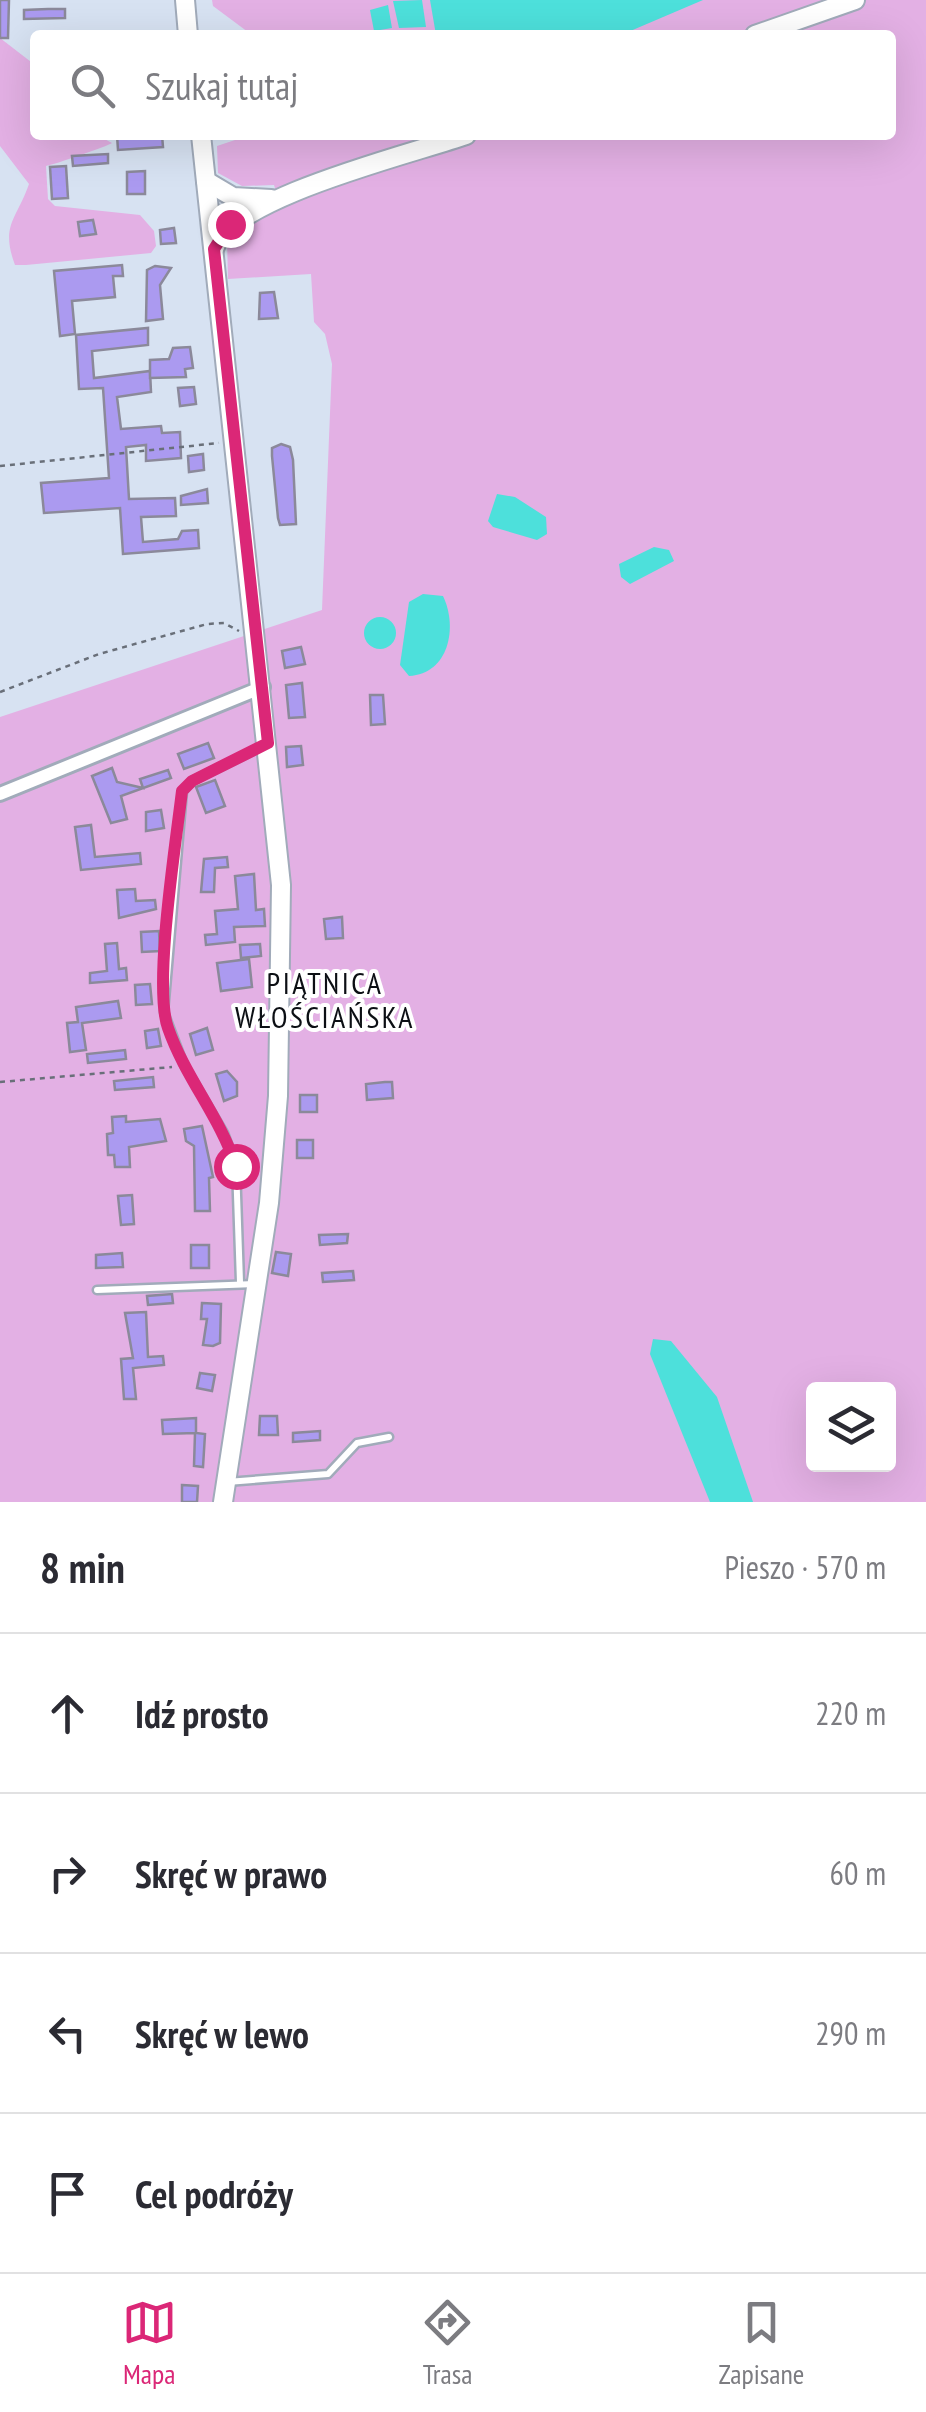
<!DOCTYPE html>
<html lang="pl">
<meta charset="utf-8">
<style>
:root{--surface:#fff;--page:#f7f7f7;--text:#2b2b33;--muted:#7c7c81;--line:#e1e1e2;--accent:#db2777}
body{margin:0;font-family:"PT Sans Narrow",sans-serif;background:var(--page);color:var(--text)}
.controls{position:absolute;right:30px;bottom:30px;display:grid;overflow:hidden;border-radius:10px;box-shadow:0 10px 40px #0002}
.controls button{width:90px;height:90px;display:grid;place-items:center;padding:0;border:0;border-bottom:2px solid var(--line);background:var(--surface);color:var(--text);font:50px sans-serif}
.stop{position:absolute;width:30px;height:30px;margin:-22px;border:8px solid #db2777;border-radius:50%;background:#fff}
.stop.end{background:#db2777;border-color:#fff;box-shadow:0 2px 10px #0008}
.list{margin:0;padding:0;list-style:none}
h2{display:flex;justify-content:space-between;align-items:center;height:130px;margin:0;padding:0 40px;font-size:42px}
h2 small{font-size:32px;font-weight:400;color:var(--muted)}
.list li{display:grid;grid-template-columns:65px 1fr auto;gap:30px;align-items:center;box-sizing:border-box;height:160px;padding:0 40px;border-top:2px solid var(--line)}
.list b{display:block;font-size:38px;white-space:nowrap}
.list em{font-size:32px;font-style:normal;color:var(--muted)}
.icon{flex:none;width:55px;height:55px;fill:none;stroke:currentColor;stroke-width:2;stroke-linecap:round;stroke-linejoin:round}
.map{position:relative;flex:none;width:926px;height:1502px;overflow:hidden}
.search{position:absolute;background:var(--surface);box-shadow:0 10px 40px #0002;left:30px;right:30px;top:30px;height:110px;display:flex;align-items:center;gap:25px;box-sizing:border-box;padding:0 35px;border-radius:10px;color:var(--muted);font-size:38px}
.sheet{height:770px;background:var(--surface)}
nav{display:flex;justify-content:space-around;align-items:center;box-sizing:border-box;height:140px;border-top:2px solid var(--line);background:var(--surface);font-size:28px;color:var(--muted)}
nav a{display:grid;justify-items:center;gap:5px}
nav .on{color:var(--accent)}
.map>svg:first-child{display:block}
</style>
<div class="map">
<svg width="926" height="1502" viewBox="0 0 926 1502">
<rect width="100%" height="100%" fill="#d7e2f2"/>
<g fill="#e3b0e4" fill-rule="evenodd">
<path d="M212,0H926V1502H0V717L322,610L332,364L325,334L314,322L311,274L228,279L227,239L249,221L281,208L274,185L242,186L218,173L217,146L250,135H891V35H252L213,6ZM814,1390H888V1464H814Z"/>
<path d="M0,38L35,65V135H97L112,143C108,146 53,165 46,166L48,199L55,206L140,215L154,231L156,246L151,253L26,265H15C0,225 17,219 29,184L0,146Z"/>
</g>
<g fill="#4de0db">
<polygon points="422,0 426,27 399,28 393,1"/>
<polygon points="430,0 703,0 621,35 436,35"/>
<polygon points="388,5 392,28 374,31 370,10"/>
<polygon points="497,494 515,497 546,517 547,534 537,540 493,527 488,521"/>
<polygon points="654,547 669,550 674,561 630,584 621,577 619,564"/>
<path d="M423,594L443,596C458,627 449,674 409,676L400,665L409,602Z"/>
<circle cx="380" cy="633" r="16"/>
<polygon points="653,1339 671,1341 717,1397 753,1502 710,1502 650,1354"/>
</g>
<g fill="#ab9af0" stroke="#8b899a" stroke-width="2.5">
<polygon points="0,0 9,0 8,38 0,38"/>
<polygon points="48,9 65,9 65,18 24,19 24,10"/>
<polygon points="117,135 162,135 163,147 118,150"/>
<polygon points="108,154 108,163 73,166 72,156"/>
<polygon points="66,166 68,198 52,199 50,167"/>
<polygon points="145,171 145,194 127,194 127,172"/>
<polygon points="93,220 96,234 80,236 78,222"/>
<polygon points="174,228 176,243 161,244 160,230"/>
<polygon points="122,265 123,276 113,276 115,297 72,301 75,334 60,336 54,271"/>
<polygon points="155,266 171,268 160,285 163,319 146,321 147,270"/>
<polygon points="274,292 278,318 259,319 260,293"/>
<polygon points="148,328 148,345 92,351 94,378 150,371 151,392 117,397 121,429 161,426 162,433 180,432 181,458 146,461 146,445 126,447 129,499 175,498 176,516 141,517 143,542 178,539 182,531 198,530 199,548 123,554 120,508 44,513 41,483 109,478 103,388 79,389 76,335"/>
<polygon points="190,347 193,368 185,369 186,377 150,378 150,360 169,359 173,348"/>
<polygon points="194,387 196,404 180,406 178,388"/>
<polygon points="281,444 290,447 293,460 296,524 280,525 278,518 272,456 272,448"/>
<polygon points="203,454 204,470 189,472 188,456"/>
<polygon points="207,489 208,503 181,505 181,496"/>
<polygon points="301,647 305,664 285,668 282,651"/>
<polygon points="302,683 305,717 289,718 286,685"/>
<polygon points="370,695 383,695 385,724 371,725"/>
<polygon points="208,743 214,758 184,769 178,754"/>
<polygon points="301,746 303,765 287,767 286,747"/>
<polygon points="112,768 117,782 143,788 140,779 168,770 171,778 121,796 127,819 111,823 92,776"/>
<polygon points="215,780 225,806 206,813 196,787"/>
<polygon points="161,810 164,828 146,831 146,812"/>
<polygon points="91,825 95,857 140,853 141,864 81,870 75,827"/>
<polygon points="227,857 228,867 215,868 214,892 201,892 204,859"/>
<polygon points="254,874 256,910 264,909 265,926 234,927 235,942 206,945 205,935 217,934 215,911 238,909 235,876"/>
<polygon points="135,889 136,901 155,900 156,909 119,918 117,890"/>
<polygon points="342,917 343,938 326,939 324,919"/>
<polygon points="159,931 160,951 142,952 141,932"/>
<polygon points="117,943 119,969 126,968 127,980 90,983 90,973 107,971 105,944"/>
<polygon points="260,944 261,956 241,958 240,945"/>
<polygon points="249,959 252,987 221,991 217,963"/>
<polygon points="150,984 152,1004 136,1005 135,985"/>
<polygon points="118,1001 121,1018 82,1023 86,1050 70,1052 67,1023 78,1022 76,1007"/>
<polygon points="207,1028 213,1050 196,1055 190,1034"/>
<polygon points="158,1029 161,1046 147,1048 145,1031"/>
<polygon points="125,1050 126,1059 88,1063 87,1054"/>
<polygon points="227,1071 237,1082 237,1096 224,1101 216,1074"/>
<polygon points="153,1077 154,1087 115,1090 114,1081"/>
<polygon points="385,1082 392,1082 393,1098 367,1100 366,1084"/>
<rect x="300" y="1095" width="17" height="17"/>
<polygon points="126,1116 126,1122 160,1119 166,1141 129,1147 130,1167 115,1167 114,1155 108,1155 107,1134 113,1133 112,1117"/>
<polygon points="202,1126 213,1177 209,1178 210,1211 195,1211 194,1146 186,1141 184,1129"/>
<rect x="297" y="1140" width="16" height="18"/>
<polygon points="132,1195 134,1224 121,1225 118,1196"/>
<polygon points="348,1234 347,1243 320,1245 319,1235"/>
<rect x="191" y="1245" width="18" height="23"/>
<polygon points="276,1252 291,1254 288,1276 272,1273"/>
<polygon points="122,1253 123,1267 96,1268 96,1255"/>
<polygon points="353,1271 354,1280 323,1282 322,1273"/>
<polygon points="172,1294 173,1303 148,1305 147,1296"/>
<polygon points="202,1303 221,1304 220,1343 213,1346 203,1345 207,1319 201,1319"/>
<polygon points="146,1312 148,1357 163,1356 164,1365 133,1368 136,1399 124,1399 121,1359 133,1358 125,1313"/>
<polygon points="200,1373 215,1375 212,1391 197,1388"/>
<polygon points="260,1416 277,1416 278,1435 259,1435"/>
<polygon points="196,1418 196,1433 205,1434 203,1467 194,1466 195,1433 163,1434 162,1420"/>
<polygon points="320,1431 320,1440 293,1442 293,1433"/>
<polygon points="182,1485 198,1486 197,1502 182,1502"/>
</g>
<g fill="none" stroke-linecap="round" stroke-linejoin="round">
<g stroke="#a1abba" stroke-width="11">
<g id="lane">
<polyline points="240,1282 236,1166 224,1133 184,1065 164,1012 183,791 192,781 263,746"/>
<polyline points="97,1290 255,1284"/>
<polyline points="227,1482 328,1474 357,1443 389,1437"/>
</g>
</g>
<g stroke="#a1abba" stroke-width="18">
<polyline id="street" points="0,794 263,687"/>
</g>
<g stroke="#a1abba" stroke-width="22">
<g id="secondary">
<polyline points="185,0 188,35"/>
<polyline points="755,35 855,0"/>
<polyline points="201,135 281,885 278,1096 269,1203 223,1502"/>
<polyline points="206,181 233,197 271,199"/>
<path d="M214,249C231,197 412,154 466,135"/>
</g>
</g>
<g stroke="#696f79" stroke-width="2.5" stroke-dasharray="5 5" stroke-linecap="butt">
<polyline points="0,466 219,443"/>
<polyline points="0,692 99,654 207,624 224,623 239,631"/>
<polyline points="0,1082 172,1067"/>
</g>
<use href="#lane" stroke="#fff" stroke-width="6"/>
<use href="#street" stroke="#fff" stroke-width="12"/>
<use href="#secondary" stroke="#fff" stroke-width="18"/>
</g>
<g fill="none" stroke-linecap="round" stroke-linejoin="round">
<path stroke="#db2777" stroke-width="12" d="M230,224L214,249L268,743L192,781L182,791C176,842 153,987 168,1028C185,1077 220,1117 236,1166"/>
</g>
<g text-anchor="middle" stroke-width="8" stroke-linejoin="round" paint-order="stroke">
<g font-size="30" letter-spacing="2.5" fill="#0c0f14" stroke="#fff">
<text x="325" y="994">PIĄTNICA<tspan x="325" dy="34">WŁOŚCIAŃSKA</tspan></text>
</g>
</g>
</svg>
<div class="controls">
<button><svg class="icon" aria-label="layers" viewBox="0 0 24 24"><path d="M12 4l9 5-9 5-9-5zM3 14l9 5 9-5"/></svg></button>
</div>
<div class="stop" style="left:236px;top:1166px"></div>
<div class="stop end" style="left:230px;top:224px"></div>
<div class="search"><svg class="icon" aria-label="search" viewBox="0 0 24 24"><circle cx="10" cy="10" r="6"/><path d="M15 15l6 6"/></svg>Szukaj tutaj</div>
</div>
<section class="sheet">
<h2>8 min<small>Pieszo · 570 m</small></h2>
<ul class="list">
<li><svg class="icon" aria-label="ahead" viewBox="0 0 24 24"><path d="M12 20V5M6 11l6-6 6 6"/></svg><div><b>Idź prosto</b></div><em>220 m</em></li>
<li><svg class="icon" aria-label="right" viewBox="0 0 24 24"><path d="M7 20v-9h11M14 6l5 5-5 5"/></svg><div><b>Skręć w prawo</b></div><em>60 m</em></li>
<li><svg class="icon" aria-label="left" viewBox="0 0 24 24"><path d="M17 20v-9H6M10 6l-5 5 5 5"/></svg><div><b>Skręć w lewo</b></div><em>290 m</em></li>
<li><svg class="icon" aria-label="arrive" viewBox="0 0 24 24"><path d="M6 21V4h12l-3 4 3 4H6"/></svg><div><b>Cel podróży</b></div></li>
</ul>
</section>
<nav>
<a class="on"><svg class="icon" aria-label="map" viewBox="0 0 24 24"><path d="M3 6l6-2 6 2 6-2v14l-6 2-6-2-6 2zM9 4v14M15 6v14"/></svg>Mapa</a>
<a><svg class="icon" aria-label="directions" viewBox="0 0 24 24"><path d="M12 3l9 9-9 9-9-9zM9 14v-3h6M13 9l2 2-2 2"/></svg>Trasa</a>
<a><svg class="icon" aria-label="saved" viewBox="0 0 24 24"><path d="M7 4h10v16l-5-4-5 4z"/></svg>Zapisane</a>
</nav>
